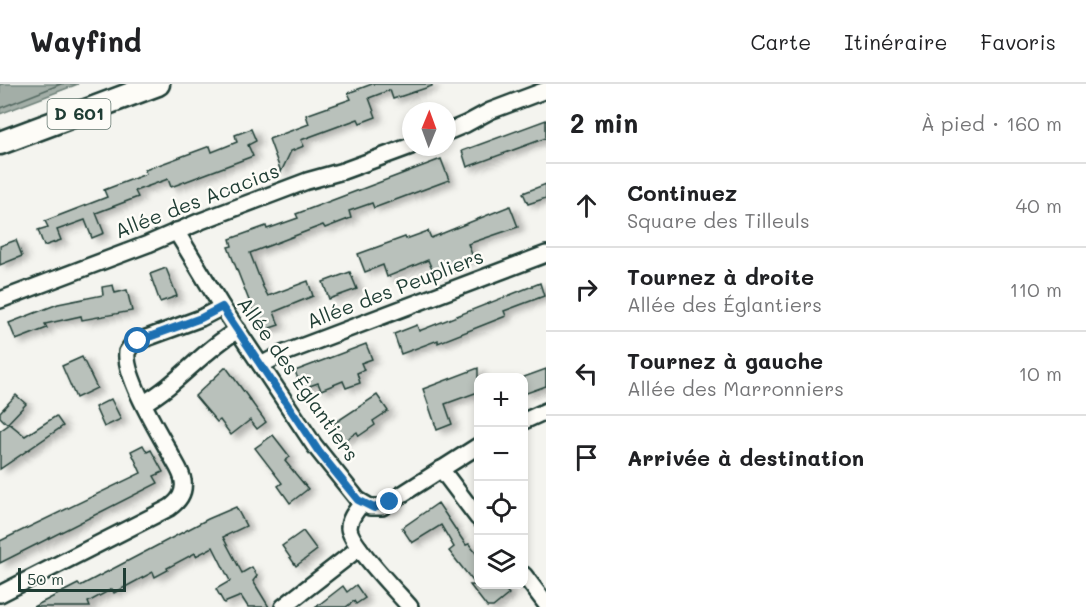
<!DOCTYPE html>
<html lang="fr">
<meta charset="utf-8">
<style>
:root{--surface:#fff;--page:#f2f2f2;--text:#202124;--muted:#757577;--line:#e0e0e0}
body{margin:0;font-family:Mali,sans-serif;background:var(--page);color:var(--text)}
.controls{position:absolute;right:18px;bottom:18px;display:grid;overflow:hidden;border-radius:12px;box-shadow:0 3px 9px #0003}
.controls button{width:54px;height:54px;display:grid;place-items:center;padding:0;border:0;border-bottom:2px solid var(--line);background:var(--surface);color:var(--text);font:30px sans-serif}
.compass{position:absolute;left:402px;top:18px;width:54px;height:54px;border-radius:50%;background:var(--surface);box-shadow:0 3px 9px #0003;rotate:1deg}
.scale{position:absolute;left:18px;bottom:15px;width:108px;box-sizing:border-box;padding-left:6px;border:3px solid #1f3d34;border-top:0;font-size:16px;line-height:21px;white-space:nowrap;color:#1f3d34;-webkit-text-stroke:4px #fdfcf7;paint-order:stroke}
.stop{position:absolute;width:18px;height:18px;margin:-14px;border:4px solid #1f6fb2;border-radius:50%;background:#fff}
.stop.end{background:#1f6fb2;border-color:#fff;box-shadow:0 2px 6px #0008}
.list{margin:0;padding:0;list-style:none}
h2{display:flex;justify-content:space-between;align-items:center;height:78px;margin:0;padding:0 24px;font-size:26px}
h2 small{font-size:20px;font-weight:400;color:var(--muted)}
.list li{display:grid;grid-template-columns:39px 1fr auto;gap:18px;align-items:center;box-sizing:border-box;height:84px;padding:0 24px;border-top:2px solid var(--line)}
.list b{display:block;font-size:22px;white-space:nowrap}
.list p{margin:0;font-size:20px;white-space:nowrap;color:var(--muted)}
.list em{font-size:20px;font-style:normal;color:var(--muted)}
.icon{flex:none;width:33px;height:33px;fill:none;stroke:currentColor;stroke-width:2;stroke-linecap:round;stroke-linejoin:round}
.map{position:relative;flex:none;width:546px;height:523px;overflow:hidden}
header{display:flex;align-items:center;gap:36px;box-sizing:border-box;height:84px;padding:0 30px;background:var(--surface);border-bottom:2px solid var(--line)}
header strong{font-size:28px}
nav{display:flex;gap:33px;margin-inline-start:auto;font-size:21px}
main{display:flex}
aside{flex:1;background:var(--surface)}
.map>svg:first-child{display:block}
</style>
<header>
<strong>Wayfind</strong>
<nav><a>Carte</a><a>Itinéraire</a><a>Favoris</a></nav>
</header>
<main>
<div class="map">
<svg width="546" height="523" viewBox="0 0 546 523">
<defs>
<filter id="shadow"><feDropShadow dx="6" dy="3.5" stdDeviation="3" flood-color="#0004"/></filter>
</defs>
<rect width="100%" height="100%" fill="#f4f4ef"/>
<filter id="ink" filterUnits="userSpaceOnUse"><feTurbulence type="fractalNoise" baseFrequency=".0167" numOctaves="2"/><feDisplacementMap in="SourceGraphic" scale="12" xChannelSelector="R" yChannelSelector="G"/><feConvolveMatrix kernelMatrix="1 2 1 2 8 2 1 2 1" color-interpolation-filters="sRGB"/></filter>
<g filter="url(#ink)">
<polygon fill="#a3aea7" stroke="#6e8179" stroke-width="1.5" points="0,0 78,0 0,30"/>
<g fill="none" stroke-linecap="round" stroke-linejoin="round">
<polyline stroke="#546a62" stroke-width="1.5" points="0,24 61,0"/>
</g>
<g fill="#b9c1bb" stroke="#1f3d34" stroke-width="1.5" filter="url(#shadow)">
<polygon points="372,0 432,0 432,2 393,15 390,6 369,14 376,33 360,39 358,35 301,56 304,62 291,67 281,88 269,55 309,40 306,31 351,15 348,9"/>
<polygon points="546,36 546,54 467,83 462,67"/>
<polygon points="251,45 256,57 248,61 253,72 171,103 168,95 135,107 138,113 96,129 104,149 92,154 85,136 57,146 61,156 44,162 38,146 48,143 45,137 107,113 104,106 146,90 145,86 210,62 212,68 237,58 235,51"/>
<polygon points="441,75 449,96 374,124 372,119 349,127 351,134 325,144 323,141 250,169 263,203 268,212 308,197 313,212 274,228 279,241 261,247 228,163 232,162 230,155 266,142 267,145 298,134 296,130"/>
<polygon points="546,100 546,114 528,120 523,109"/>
<polygon points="510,122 518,143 468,160 473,173 433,188 428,176 387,193 383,181 365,188 358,170 405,153 406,155 428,147 431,154"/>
<polygon points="16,156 22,172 0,181 0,162"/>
<polygon points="166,184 177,212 160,218 150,190"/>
<polygon points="350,188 357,205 329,215 323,198"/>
<polygon points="540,199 544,212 504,227 506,232 438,259 438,256 401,270 394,250 417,241 419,247"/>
<polygon points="113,201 115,209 127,206 132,227 82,236 81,232 45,240 47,244 16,256 9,239 58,220 103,211 102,203"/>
<polygon points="366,260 372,275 361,279 364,286 357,289 360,299 346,304 343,297 321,306 318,299 304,304 301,297 299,298 295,287"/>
<polygon points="82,273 97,304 76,314 62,282"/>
<polygon points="226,283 266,338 257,345 250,336 231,351 220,336 217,338 195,312"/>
<polygon points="478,284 478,308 445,320 452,340 437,346 423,305"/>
<polygon points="546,285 546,302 524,310 524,293"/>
<polygon points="16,311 26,320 7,340 0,333 0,328"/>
<polygon points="377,311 388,327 373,337 375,341 359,352 357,348 344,357 333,340"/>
<polygon points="111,315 121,335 104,343 95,323"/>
<polygon points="56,332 63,342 0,385 0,347 10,340 25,352"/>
<polygon points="273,351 290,373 285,377 308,405 290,419 278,402 282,399 255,364"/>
<polygon points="143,361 147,368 151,366 163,388 154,392 158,399 0,479 0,457 141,389 131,367"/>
<polygon points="438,419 466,461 469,460 478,472 478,501 501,501 509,510 493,523 487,523 470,501 476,501 449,467 454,463 441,441 412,459 402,444"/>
<polygon points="236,423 246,442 223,453 242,489 252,483 257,492 253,497 269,523 248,523 241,512 224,519 216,505 230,497 213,463 196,472 195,469 167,484 168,486 155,493 153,488 114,509 112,505 88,518 90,523 33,523 78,500 80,502 208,435"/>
<polygon points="303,447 317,466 296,482 282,462"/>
<polygon points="356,501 365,514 356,520 354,517 346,523 316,523 343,502 347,508"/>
</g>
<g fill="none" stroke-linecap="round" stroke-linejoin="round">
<g stroke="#1f3d34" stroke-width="20">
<g id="street">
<polyline points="447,48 466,40 490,27 546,6"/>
<polyline points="176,147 222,223 314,361 358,416 370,423 382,423 478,362"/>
<polyline points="0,216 148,160 201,137 307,97 343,87 411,62"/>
<polyline points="261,281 282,270 546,170"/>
<path d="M144,319C178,300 203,266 238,246"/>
<polyline points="524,337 546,327"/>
<polyline points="441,385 478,434"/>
<path d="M362,419C357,426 349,434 349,444C350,460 397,508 410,523"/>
<polyline points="524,491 546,520"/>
<path d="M0,510L169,424C179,417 185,409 183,397C182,388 175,379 171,371C159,349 124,292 127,268L133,259L201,234L222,223"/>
<polyline points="283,523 359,464"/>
</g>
</g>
<g stroke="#1f3d34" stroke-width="27">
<polyline id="primary" points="0,59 158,0"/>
</g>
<use href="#street" stroke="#fdfcf7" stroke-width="15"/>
<use href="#primary" stroke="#fdfcf7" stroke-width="22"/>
</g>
</g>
<g fill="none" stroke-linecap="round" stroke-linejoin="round" filter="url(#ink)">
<polyline stroke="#1f6fb2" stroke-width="8" points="138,257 201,234 222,223 319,368 358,416 374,424 390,418"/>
</g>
<g text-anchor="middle" stroke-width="5" stroke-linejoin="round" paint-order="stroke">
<rect fill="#fdfcf7" stroke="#62766e" stroke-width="1.5" x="47.5" y="15" width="63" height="30" rx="4.5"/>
<g font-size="18" font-weight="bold" fill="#1f3d34">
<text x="79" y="36">D 601</text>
</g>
<g font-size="20" fill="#1f3d34" stroke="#fdfcf7">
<text transform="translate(197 117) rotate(-21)" y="7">Allée des Acacias</text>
<text transform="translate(395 205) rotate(-21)" y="7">Allée des Peupliers</text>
<text transform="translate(298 295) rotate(55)" y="7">Allée des Églantiers</text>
</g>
</g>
</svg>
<div class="controls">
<button>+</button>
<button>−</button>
<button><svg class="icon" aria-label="locate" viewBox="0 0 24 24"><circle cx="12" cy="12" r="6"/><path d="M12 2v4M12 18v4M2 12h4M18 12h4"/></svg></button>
<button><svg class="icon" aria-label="layers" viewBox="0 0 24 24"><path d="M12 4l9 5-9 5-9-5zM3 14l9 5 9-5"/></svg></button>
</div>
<svg class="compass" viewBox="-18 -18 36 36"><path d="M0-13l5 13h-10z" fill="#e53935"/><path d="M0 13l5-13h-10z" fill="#757577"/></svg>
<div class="scale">50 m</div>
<div class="stop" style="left:138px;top:257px"></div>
<div class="stop end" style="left:390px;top:418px"></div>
</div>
<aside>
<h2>2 min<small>À pied · 160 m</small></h2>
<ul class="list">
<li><svg class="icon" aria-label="ahead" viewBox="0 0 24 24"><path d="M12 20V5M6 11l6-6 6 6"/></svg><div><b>Continuez</b><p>Square des Tilleuls</p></div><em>40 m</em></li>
<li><svg class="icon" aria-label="right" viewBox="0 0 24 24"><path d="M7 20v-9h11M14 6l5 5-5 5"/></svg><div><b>Tournez à droite</b><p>Allée des Églantiers</p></div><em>110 m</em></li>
<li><svg class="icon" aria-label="left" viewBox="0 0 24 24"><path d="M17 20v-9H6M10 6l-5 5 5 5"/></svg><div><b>Tournez à gauche</b><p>Allée des Marronniers</p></div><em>10 m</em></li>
<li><svg class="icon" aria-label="arrive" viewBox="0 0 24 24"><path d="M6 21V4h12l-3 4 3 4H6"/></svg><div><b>Arrivée à destination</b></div></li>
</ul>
</aside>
</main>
